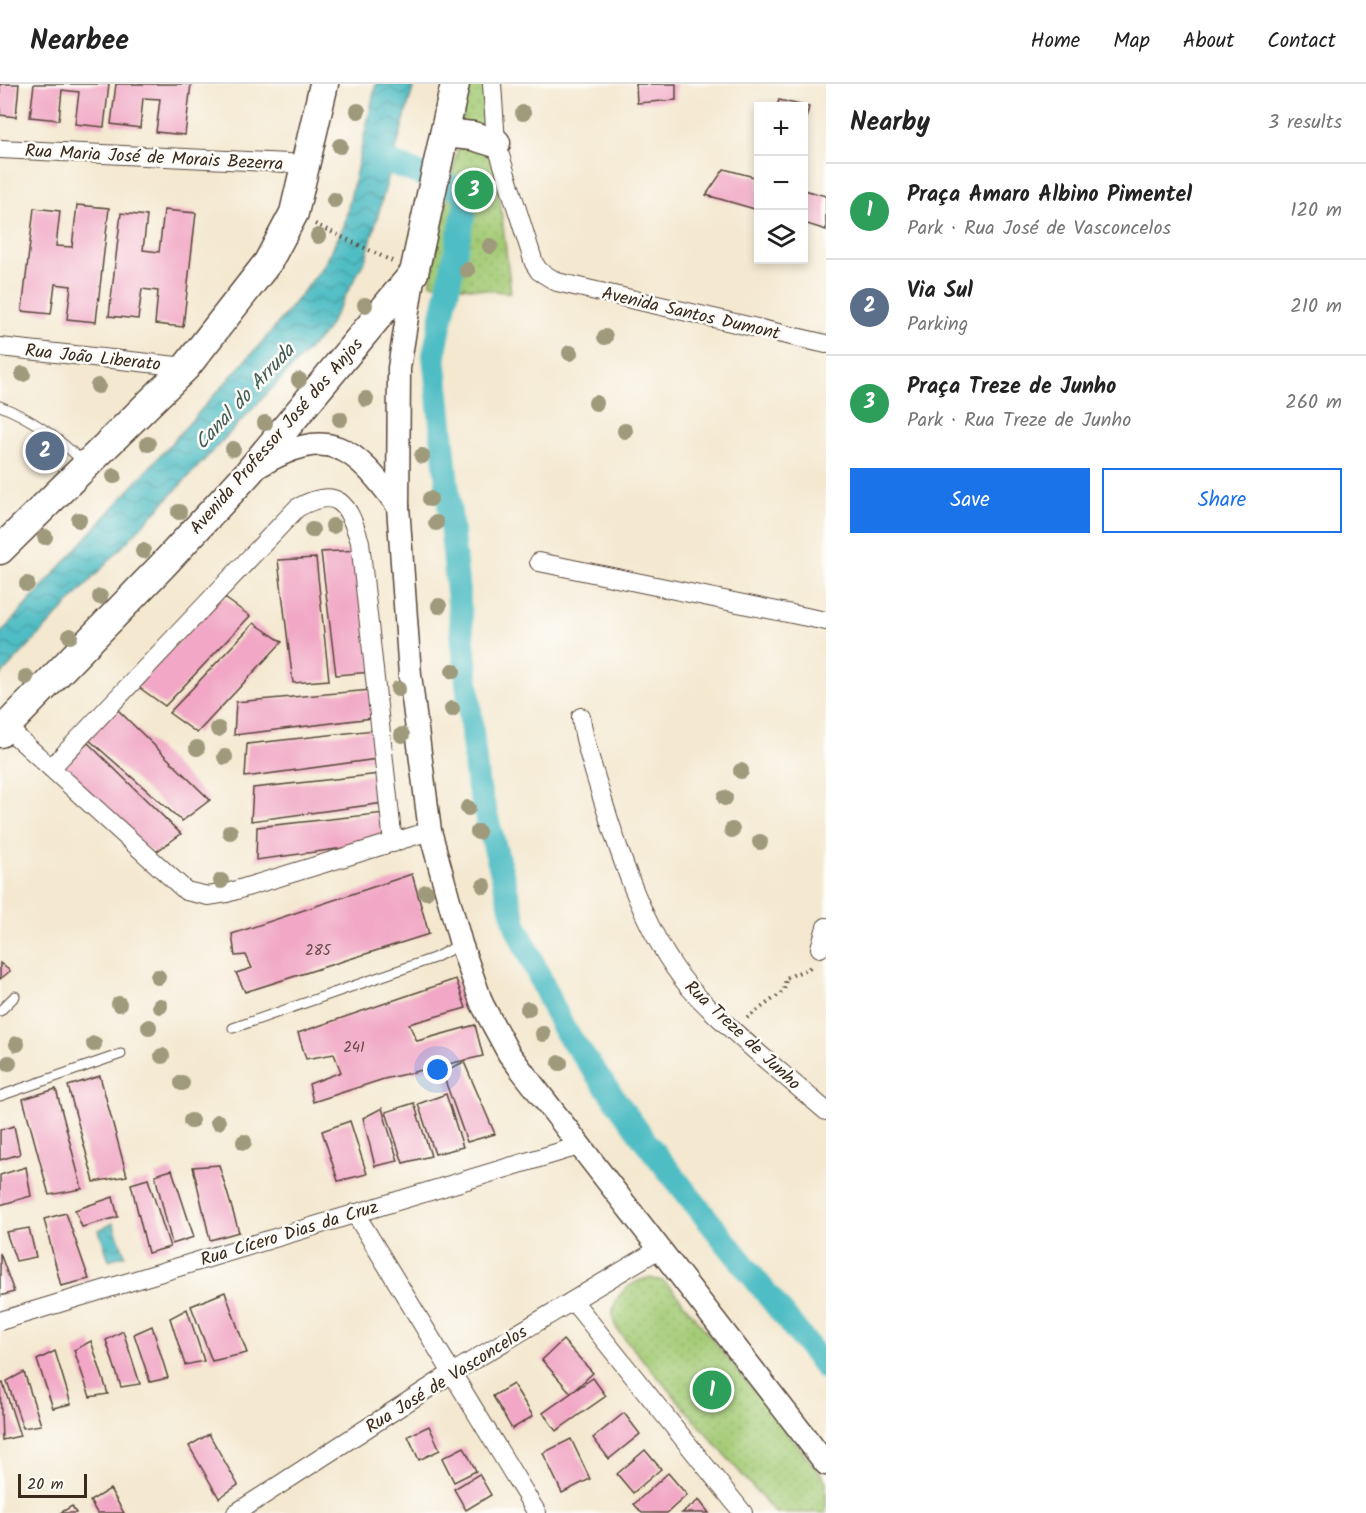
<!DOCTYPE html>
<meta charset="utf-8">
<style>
:root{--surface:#fff;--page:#f6f6f6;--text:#222;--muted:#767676;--line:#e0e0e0;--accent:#1a73e8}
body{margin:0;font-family:Kalam,sans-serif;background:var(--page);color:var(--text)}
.controls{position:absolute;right:18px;top:18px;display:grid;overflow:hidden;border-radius:0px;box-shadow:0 3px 9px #0003}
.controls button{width:54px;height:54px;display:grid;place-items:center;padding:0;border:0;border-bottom:2px solid var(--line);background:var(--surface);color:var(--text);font:30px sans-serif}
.scale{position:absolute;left:18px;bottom:15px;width:69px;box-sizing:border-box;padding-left:6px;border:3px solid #3b2a1e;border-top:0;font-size:16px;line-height:21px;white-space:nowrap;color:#3b2a1e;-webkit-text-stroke:4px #fdfcf7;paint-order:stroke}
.you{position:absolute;left:438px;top:986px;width:21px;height:21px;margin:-15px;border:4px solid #fff;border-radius:50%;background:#1a73e8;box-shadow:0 0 0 9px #1a73e833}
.badge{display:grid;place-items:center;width:39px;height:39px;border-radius:50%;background:var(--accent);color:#fff;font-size:20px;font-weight:700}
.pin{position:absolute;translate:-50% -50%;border:3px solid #fff;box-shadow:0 2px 6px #0006}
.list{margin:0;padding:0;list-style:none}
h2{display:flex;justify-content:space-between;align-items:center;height:78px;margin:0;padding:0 24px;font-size:26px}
h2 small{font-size:20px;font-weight:400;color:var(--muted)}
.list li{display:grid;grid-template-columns:39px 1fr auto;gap:18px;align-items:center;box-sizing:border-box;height:96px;padding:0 24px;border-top:2px solid var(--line)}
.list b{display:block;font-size:22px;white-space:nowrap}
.list p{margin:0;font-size:20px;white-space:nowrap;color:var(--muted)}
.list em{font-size:20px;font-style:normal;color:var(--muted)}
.actions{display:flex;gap:12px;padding:18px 24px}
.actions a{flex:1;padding:14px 0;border:2px solid var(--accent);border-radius:0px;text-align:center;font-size:21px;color:var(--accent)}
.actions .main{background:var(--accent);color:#fff}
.icon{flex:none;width:33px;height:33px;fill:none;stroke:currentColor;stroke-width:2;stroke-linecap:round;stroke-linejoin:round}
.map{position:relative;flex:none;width:826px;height:1429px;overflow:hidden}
header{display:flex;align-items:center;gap:36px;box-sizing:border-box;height:84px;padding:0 30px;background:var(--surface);border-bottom:2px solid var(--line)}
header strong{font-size:28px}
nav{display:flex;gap:33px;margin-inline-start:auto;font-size:21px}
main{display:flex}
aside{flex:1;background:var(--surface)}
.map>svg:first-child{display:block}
</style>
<header>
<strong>Nearbee</strong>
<nav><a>Home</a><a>Map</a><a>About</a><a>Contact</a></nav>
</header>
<main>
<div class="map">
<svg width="826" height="1429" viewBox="0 0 826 1429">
<defs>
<pattern id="green-dots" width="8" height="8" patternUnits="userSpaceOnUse" patternTransform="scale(1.5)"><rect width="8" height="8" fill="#a4cb76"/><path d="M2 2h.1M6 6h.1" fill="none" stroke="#8eae66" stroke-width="1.8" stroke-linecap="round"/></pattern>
<pattern id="water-waves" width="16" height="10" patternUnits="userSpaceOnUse" patternTransform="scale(1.5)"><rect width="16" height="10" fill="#4fbdc4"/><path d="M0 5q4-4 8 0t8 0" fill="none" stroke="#439a9f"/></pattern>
</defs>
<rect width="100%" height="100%" fill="#fdfcf7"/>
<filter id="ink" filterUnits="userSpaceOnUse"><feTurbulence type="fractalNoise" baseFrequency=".0167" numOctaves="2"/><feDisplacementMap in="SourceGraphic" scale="12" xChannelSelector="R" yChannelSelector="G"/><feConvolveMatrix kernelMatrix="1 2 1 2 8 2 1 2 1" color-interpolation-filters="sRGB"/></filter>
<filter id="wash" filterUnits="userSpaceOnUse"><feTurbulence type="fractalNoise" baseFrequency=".008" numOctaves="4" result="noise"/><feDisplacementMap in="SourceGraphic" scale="24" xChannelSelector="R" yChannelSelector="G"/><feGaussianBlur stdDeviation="1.35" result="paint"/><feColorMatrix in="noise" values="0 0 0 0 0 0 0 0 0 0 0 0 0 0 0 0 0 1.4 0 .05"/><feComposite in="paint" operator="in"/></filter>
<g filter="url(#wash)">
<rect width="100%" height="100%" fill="#f4e8d0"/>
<g fill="url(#green-dots)" stroke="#707a4a" stroke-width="1.5">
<polygon points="464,0 485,0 490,43 461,44"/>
<polygon points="475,61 495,75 511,209 430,199 457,67 463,62"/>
<path d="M648,1194L663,1197L673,1206L826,1397V1429H775L619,1248C602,1223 624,1199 648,1194Z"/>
</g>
<g fill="url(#water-waves)" stroke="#457471" stroke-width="1.5">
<polygon points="376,0 414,0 366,174 326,247 0,592 0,550 271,248 323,183 344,142"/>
<polygon points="113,1139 125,1171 109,1176 99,1146"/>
</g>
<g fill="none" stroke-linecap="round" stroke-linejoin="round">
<polyline stroke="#4fbdc4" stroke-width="24" points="377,73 468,109 434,271 477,697 516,842 563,944 649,1062 826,1284"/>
</g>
<g id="blocks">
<g fill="#f1a7c5">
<polygon points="0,0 19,0 16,33 0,31"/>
<polygon points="34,0 109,0 104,43 75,40 79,8 62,6 59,36 30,33"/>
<polygon points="116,0 191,0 185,51 156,48 160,15 143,14 140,44 111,40"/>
<polygon points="636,0 676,0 676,16 637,19"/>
<polygon points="779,16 809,23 804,42 804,22 777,22"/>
<polygon points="724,85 758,94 758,126 706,111"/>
<polygon points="804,106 826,112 826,146 804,139"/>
<polygon points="77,121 109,124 96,238 67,235 71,202 55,200 51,230 22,227 34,124 60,127 56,162 72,163"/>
<polygon points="164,126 196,129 183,243 155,240 158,207 142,205 138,235 109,232 121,129 147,132 143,166 159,168"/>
<polygon points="360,466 372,588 336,591 321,468"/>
<polygon points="316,474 329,596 293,599 278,476"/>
<polygon points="222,512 250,532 165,622 137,602"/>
<polygon points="254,539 282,558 197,649 169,629"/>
<polygon points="371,606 372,634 234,651 236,618"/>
<polygon points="117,625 210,716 182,737 87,654"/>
<polygon points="374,646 377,675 245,693 247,660"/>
<polygon points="88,659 181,750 153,770 59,687"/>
<polygon points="380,690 384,719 251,737 253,704"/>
<polygon points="385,729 388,758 256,776 257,743"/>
<polygon points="412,790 429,850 245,908 236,889 252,884 246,871 235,872 232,850"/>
<polygon points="0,879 10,887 0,895"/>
<polygon points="456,895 466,924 409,940 417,957 475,941 483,972 384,995 313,1018 309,1000 341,988 334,970 306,975 298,949"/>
<polygon points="464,978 495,1050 467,1058 442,988"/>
<polygon points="100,992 127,1092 94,1098 68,1002"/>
<polygon points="56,1005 82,1105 49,1111 23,1015"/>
<polygon points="446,1010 463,1063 435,1070 418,1020"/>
<polygon points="414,1019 431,1072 403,1079 386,1028"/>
<polygon points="382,1024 398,1077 375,1082 363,1034"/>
<polygon points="350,1037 367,1090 338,1097 322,1047"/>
<polygon points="14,1042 20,1070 0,1076 0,1046"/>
<polygon points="219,1081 239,1148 210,1156 193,1083"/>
<polygon points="26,1083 31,1112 0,1121 0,1091"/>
<polygon points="172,1086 194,1153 172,1160 155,1091"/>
<polygon points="148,1095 170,1163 148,1169 131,1100"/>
<polygon points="113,1113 118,1133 82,1143 75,1126"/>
<polygon points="66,1129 89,1195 61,1202 44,1135"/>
<polygon points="29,1144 36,1173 16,1177 6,1148"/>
<polygon points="0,1169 14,1208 0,1212"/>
<polygon points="225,1208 247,1269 212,1277 191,1222"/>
<polygon points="187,1225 204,1277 185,1281 170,1234"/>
<polygon points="152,1242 168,1294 150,1298 134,1250"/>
<polygon points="123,1247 140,1300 121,1303 106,1256"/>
<polygon points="563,1256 593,1289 571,1309 593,1294 606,1312 556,1347 543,1329 571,1309 542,1276"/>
<polygon points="91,1257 108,1310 90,1313 74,1266"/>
<polygon points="55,1267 71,1320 53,1324 37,1276"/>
<polygon points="24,1288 41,1341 23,1344 7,1297"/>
<polygon points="3,1299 20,1352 2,1356 0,1301"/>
<polygon points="513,1300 533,1332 512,1345 493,1312"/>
<polygon points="624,1329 640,1350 609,1375 593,1354"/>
<polygon points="429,1342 440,1366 419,1376 408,1352"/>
<polygon points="209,1350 238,1401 219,1414 189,1362"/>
<polygon points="571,1355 590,1395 562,1409 543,1369"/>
<polygon points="464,1363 476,1387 454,1398 442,1374"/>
<polygon points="645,1366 661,1385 633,1409 617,1390"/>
<polygon points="668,1389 687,1411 667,1429 642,1429 634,1420"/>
<polygon points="479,1390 491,1411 466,1426 454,1405"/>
<polygon points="110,1405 124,1429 97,1429 90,1417"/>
<polygon points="699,1416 709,1429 682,1429"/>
<polygon points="72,1422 76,1429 60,1429"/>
</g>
</g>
</g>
<g filter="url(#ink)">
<use href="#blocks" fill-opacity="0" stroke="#574639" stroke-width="1.5"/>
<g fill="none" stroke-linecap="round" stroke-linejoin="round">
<g stroke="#574639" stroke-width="11">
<g id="service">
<path d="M0,322C33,335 59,354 84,379"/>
<polyline points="0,927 15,912"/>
<polyline points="233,944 434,874 461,860"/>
<polyline points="0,1012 121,970"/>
</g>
</g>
<g stroke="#574639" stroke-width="20">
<g id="minor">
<polyline points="492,0 496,59 534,179 539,187 557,198 826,260"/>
<polyline points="0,65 308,80"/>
<polyline points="0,263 186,283"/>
<polyline points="539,478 826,537"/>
<path d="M581,633C584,658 592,680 599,704C620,772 647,859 697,912C737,953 783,990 826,1027"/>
<polyline points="6,643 186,807 208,812 227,809 430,747"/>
<path d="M51,684L297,424C339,401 348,420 360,458L393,759"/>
<polyline points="820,864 826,843"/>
<polyline points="355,1129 537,1429"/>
<polyline points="573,1217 743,1429"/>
<polyline points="0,1237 579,1062"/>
<polyline points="236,1429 452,1289 659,1165"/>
</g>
</g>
<g stroke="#574639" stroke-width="25">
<g id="tertiary">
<polyline points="414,189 399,284 398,422 410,591 430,747 461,860 482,920 509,970 826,1380"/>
<path d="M259,382C330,340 354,363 398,422"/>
</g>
</g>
<g stroke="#574639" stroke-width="31">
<g id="primary">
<polyline points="445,49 473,52 496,59"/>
<polyline points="0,466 186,283 268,178 294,129 324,0"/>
<polyline points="0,649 163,481 249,388 414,189 455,0"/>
</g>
</g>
<g stroke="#574639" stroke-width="4" stroke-dasharray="1.5 4.5" stroke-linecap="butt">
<polyline points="315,140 392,177"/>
<polyline points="747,934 784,907 786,894 809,884 811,881"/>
</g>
<use href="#service" stroke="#fff" stroke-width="9"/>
<use href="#minor" stroke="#fff" stroke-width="18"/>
<use href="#tertiary" stroke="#fff" stroke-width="22"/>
<use href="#primary" stroke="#fff" stroke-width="28"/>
</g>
<g fill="#9f9a7c">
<circle cx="358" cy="27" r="8"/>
<circle cx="523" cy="29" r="8"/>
<circle cx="340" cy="62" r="8"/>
<circle cx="489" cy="109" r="8"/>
<circle cx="334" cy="116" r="8"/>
<circle cx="318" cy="152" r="8"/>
<circle cx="490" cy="162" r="8"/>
<circle cx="467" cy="186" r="8"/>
<circle cx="365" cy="221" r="8"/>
<circle cx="605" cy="253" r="8"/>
<circle cx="570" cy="269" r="8"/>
<circle cx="23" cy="290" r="8"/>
<circle cx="299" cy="296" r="8"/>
<circle cx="98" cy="302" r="8"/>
<circle cx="366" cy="315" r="8"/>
<circle cx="596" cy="319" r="8"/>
<circle cx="340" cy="335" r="8"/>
<circle cx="265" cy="339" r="8"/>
<circle cx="625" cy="347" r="8"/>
<circle cx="148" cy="360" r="8"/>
<circle cx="233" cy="365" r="8"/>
<circle cx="422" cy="372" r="8"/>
<circle cx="114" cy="392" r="8"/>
<circle cx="430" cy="415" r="8"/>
<circle cx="179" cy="428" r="8"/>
<circle cx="79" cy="436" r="8"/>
<circle cx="436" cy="439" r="8"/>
<circle cx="333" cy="442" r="8"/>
<circle cx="312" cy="446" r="8"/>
<circle cx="45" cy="453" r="8"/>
<circle cx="143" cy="467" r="8"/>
<circle cx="27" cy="500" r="8"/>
<circle cx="100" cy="513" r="8"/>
<circle cx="439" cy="522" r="8"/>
<circle cx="70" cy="552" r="8"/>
<circle cx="453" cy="587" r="8"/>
<circle cx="26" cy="593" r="8"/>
<circle cx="398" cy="605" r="8"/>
<circle cx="452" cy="625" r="8"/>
<circle cx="218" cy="645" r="8"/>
<circle cx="402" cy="651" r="8"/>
<circle cx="197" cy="664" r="8"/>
<circle cx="225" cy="673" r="8"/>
<circle cx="741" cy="687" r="8"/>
<circle cx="725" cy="714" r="8"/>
<circle cx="468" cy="724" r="8"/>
<circle cx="732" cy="746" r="8"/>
<circle cx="230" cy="748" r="8"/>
<circle cx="478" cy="748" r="8"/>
<circle cx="760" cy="758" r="8"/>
<circle cx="221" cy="797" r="8"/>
<circle cx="484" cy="802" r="8"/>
<circle cx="426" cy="808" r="8"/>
<circle cx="158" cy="893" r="8"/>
<circle cx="119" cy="920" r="8"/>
<circle cx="160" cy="922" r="8"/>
<circle cx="528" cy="925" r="8"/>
<circle cx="149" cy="943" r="8"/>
<circle cx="543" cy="950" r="8"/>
<circle cx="17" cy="960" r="8"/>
<circle cx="94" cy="960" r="8"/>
<circle cx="162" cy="972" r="8"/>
<circle cx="9" cy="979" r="8"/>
<circle cx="560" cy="979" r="8"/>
<circle cx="182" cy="999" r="8"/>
<circle cx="191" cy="1037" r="8"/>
<circle cx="218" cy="1038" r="8"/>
<circle cx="244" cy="1058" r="8"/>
</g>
</g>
<g text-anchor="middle" stroke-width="5" stroke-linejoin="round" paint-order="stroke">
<g font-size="15" fill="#684948">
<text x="318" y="871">285</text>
<text x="354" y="968">241</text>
</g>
<g font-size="18" fill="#3b2a1e" stroke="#fdfcf7">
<text transform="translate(154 73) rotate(3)" y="6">Rua Maria José de Morais Bezerra</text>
<text transform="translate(691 229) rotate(13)" y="6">Avenida Santos Dumont</text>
<text transform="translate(93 273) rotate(6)" y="6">Rua João Liberato</text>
<text transform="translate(276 352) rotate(-49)" y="6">Avenida Professor José dos Anjos</text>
<text transform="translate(743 951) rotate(43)" y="6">Rua Treze de Junho</text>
<text transform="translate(289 1149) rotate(-17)" y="6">Rua Cícero Dias da Cruz</text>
<text transform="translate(446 1295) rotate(-32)" y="6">Rua José de Vasconcelos</text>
</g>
<g font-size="20" font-style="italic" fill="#425d58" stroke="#fdfcf7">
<text transform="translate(244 312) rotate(-47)" y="7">Canal do Arruda</text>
</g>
</g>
</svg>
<div class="controls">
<button>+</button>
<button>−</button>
<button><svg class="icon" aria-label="layers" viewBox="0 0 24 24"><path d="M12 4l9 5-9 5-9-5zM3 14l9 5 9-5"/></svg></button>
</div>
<div class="scale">20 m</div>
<div class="you"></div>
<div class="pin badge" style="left:712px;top:1306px;background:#2e9e5b">1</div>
<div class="pin badge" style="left:45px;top:367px;background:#5c6f8a">2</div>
<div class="pin badge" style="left:474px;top:106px;background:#2e9e5b">3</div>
</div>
<aside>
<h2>Nearby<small>3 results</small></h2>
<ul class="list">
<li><span class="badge" style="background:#2e9e5b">1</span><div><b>Praça Amaro Albino Pimentel</b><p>Park · Rua José de Vasconcelos</p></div><em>120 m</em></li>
<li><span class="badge" style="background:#5c6f8a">2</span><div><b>Via Sul</b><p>Parking</p></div><em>210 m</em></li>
<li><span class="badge" style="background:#2e9e5b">3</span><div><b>Praça Treze de Junho</b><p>Park · Rua Treze de Junho</p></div><em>260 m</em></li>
</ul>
<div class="actions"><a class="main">Save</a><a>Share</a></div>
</aside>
</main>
